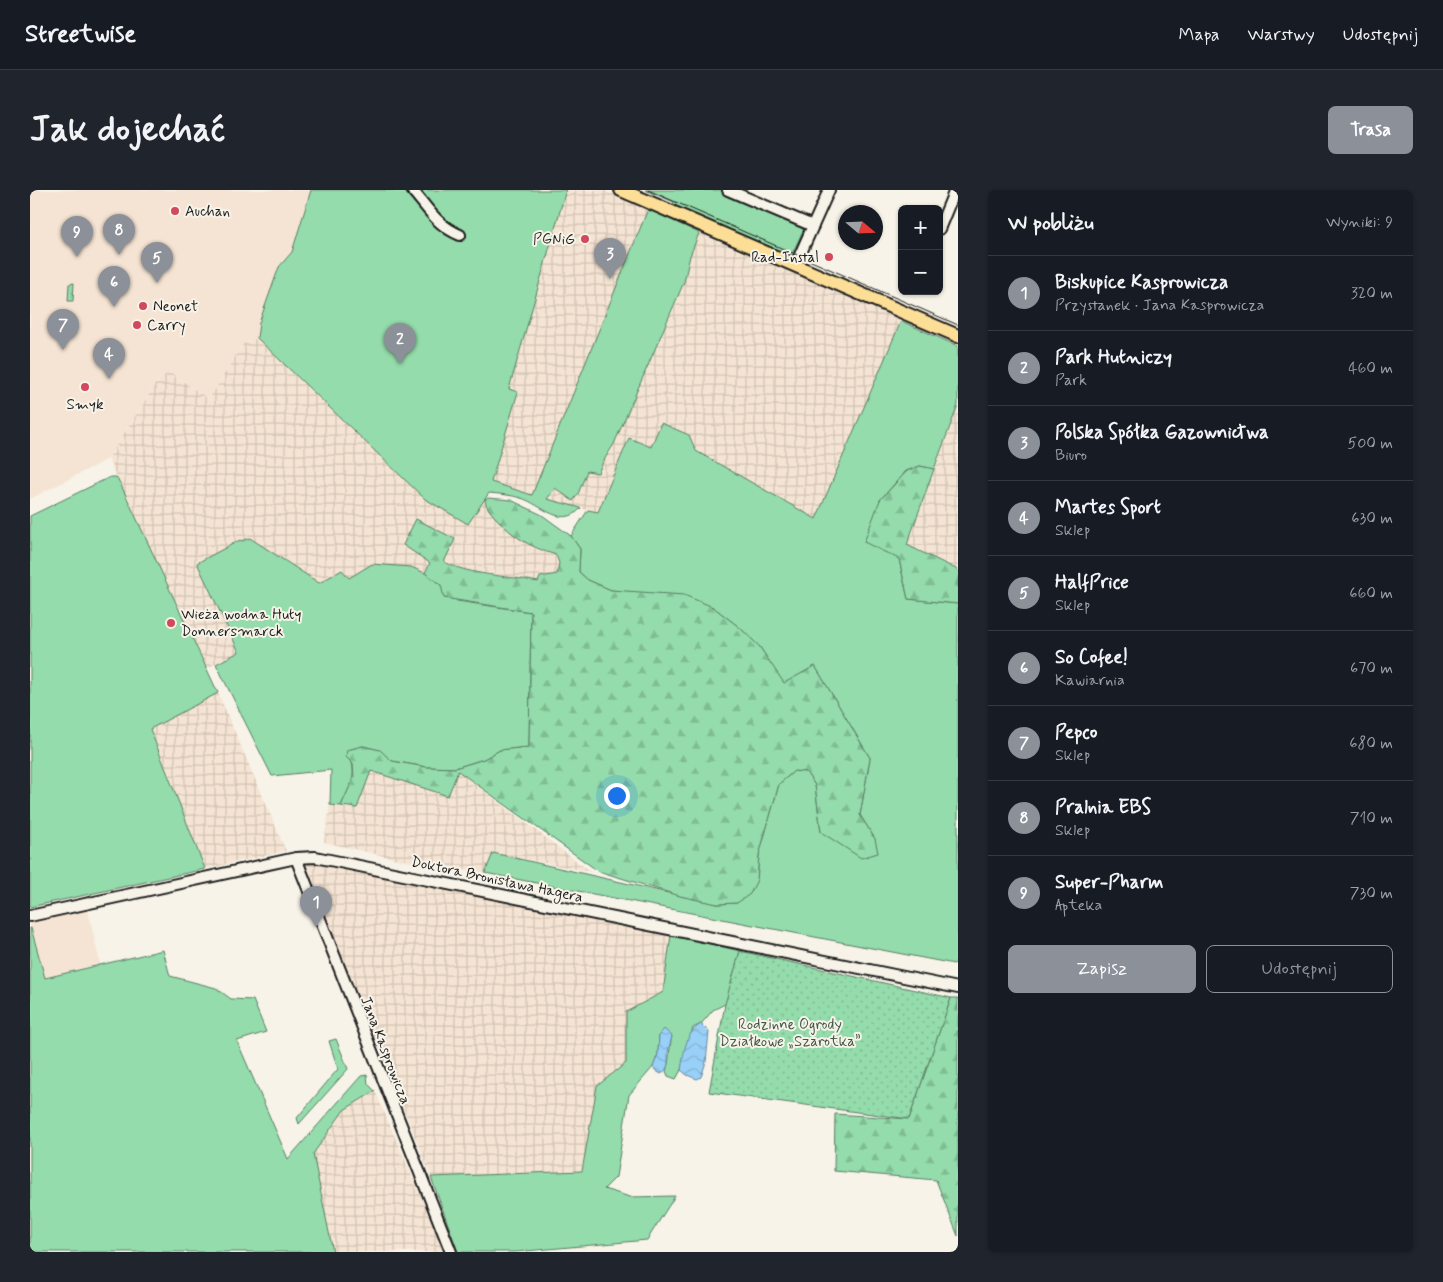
<!DOCTYPE html>
<html lang="pl">
<meta charset="utf-8">
<style>
:root{--surface:#171b24;--page:#20242c;--text:#f1f3f6;--muted:#9ea1a6;--line:#363941;--accent:#8c9099}
body{margin:0;font-family:Mynerve,sans-serif;background:var(--page);color:var(--text)}
.controls{position:absolute;right:15px;top:15px;display:grid;overflow:hidden;border-radius:8px;box-shadow:0 1px 4px #0004}
.controls button{width:45px;height:45px;display:grid;place-items:center;padding:0;border:0;border-bottom:1px solid var(--line);background:var(--surface);color:var(--text);font:25px sans-serif}
.compass{position:absolute;left:808px;top:15px;width:45px;height:45px;border-radius:50%;background:var(--surface);box-shadow:0 1px 4px #0004;rotate:109deg}
.you{position:absolute;left:586px;top:605px;width:18px;height:18px;margin:-12px;border:4px solid #fff;border-radius:50%;background:#1a73e8;box-shadow:0 0 0 8px #1a73e833}
.badge{display:grid;place-items:center;width:32px;height:32px;border-radius:50%;background:var(--accent);color:#fff;font-size:16px;font-weight:700}
.pin{position:absolute;translate:-50% -41px;filter:drop-shadow(0 1px 2px #0008)}
.pin::after{content:'';position:absolute;top:26px;width:18px;height:15px;background:inherit;clip-path:polygon(0 0,100% 0,50% 100%)}
.list{margin:0;padding:0;list-style:none}
h2{display:flex;justify-content:space-between;align-items:center;height:65px;margin:0;padding:0 20px;font-size:21px}
h2 small{font-size:16px;font-weight:400;color:var(--muted)}
.list li{display:grid;grid-template-columns:32px 1fr auto;gap:15px;align-items:center;box-sizing:border-box;height:75px;padding:0 20px;border-top:1px solid var(--line)}
.list b{display:block;font-size:19px;white-space:nowrap}
.list p{margin:0;font-size:16px;white-space:nowrap;color:var(--muted)}
.list em{font-size:16px;font-style:normal;color:var(--muted)}
.actions{display:flex;gap:10px;padding:15px 20px}
.actions a{flex:1;padding:11px 0;border:1px solid var(--accent);border-radius:8px;text-align:center;font-size:18px;color:var(--accent)}
.actions .main{background:var(--accent);color:#fff}
.map{position:relative;flex:none;width:928px;height:1062px;overflow:hidden;border-radius:8px}
header{display:flex;align-items:center;gap:30px;box-sizing:border-box;height:70px;padding:0 25px;background:var(--surface);border-bottom:1px solid var(--line)}
header strong{font-size:24px}
nav{display:flex;gap:28px;margin-inline-start:auto;font-size:18px}
.intro{display:flex;align-items:center;justify-content:space-between;box-sizing:border-box;height:120px;padding:0 30px}
h1{margin:0;font-size:35px}
.button{padding:12px 22px;border-radius:8px;background:var(--accent);color:#fff;font-size:18px;font-weight:700}
main{display:flex;gap:30px;padding:0 30px}
aside{flex:1;background:var(--surface);border-radius:8px;box-shadow:0 1px 4px #0004}
.map>svg:first-child{display:block}
</style>
<header>
<strong>Streetwise</strong>
<nav><a>Mapa</a><a>Warstwy</a><a>Udostępnij</a></nav>
</header>
<div class="intro"><h1>Jak dojechać</h1><a class="button">Trasa</a></div>
<main>
<div class="map">
<svg width="928" height="1062" viewBox="0 0 928 1062">
<defs>
<pattern id="industrial-grid" width="8" height="8" patternUnits="userSpaceOnUse" patternTransform="scale(1.25)"><rect width="8" height="8" fill="#f5e4d3"/><path d="M0 4h8M4 0v8" fill="none" stroke="#d1c3b5"/></pattern>
<pattern id="forest-firs" width="22" height="20" patternUnits="userSpaceOnUse" patternTransform="scale(1.25)"><rect width="22" height="20" fill="#94dcab"/><path d="M5 1l3.5 6h-7zM16 11l3.5 6h-7z" fill="#7fbc93"/></pattern>
<pattern id="garden-dots" width="8" height="8" patternUnits="userSpaceOnUse" patternTransform="scale(1.25)"><rect width="8" height="8" fill="#94dcab"/><path d="M2 2h.1M6 6h.1" fill="none" stroke="#7fbc93" stroke-width="1.8" stroke-linecap="round"/></pattern>
<pattern id="water-waves" width="16" height="10" patternUnits="userSpaceOnUse" patternTransform="scale(1.25)"><rect width="16" height="10" fill="#99d0f8"/><path d="M0 5q4-4 8 0t8 0" fill="none" stroke="#83b2d4"/></pattern>
</defs>
<rect width="100%" height="100%" fill="#f7f3e8"/>
<filter id="ink" filterUnits="userSpaceOnUse"><feTurbulence type="fractalNoise" baseFrequency=".02" numOctaves="2"/><feDisplacementMap in="SourceGraphic" scale="10" xChannelSelector="R" yChannelSelector="G"/><feConvolveMatrix kernelMatrix="1 2 1 2 8 2 1 2 1" color-interpolation-filters="sRGB"/></filter>
<g filter="url(#ink)">
<g fill="#f5e4d3">
<polygon points="0,0 281,0 262,63 249,77 229,133 227,148 213,154 179,209 141,183 130,187 78,269 0,309"/>
<polygon points="58,720 70,774 14,788 0,733"/>
</g>
<g fill="url(#industrial-grid)">
<polygon points="536,0 574,0 618,19 503,305 461,292 488,202 479,199"/>
<polygon points="669,43 854,122 871,131 786,330 666,261 659,245 631,233 621,257 599,248 568,323 517,309 525,298 548,304 557,281 569,283 574,270 584,254 654,92 660,66"/>
<polygon points="227,148 395,309 438,334 455,310 456,316 505,358 526,365 529,373 527,384 510,387 508,392 488,388 430,379 414,372 400,374 395,383 381,377 319,388 312,380 289,393 220,348 167,373 209,462 177,478 78,269 130,187 141,183 179,209 213,154"/>
<polygon points="928,215 928,380 877,355"/>
<polygon points="188,503 256,661 175,679 120,538"/>
<polygon points="341,580 418,606 428,581 561,682 463,663 455,683 371,670 294,652 300,615 327,617"/>
<polygon points="280,669 641,745 633,802 596,822 596,873 567,896 552,981 401,987 287,703 276,673"/>
<polygon points="345,901 415,1062 303,1062 283,964 314,920"/>
</g>
<g fill="#94dcab" stroke="#587c64">
<path d="M281,0H536L479,199L488,202L461,292L502,305L618,19L669,43L660,66L654,92L584,254L574,270L568,283L557,281L548,304L543,311L525,298L517,309L551,318C532,340 511,314 491,308C481,305 470,304 459,303L438,334L395,309L227,148L229,133L249,77L262,62Z"/>
<polygon points="615,0 697,0 776,34 764,60 762,63 757,64 658,22 643,15 644,12"/>
<polygon points="871,131 928,156 928,215 904,279 890,276 876,281 850,310 869,369 878,409 928,414 928,769 924,774 455,683 463,663 687,714 707,713 727,690 729,665 749,594 764,581 776,582 785,595 791,642 845,649 830,625 840,568 785,476 754,494 729,456 709,437 683,417 605,403 581,400 558,390 549,382 550,359 541,346 558,320 568,322 599,248 621,257 631,233 659,245 666,261 786,329"/>
<polygon points="80,287 86,287 90,293 188,503 120,539 175,679 0,717 0,326"/>
<path d="M220,348L289,393L312,380L319,388L342,374L381,377L395,383L411,395L427,411L501,422L499,557L470,560L454,569L425,578L396,577L362,571L349,560L333,556L318,560C328,586 322,592 311,616L300,615L301,580L242,586L186,474L209,462L167,373L210,350L212,351Z"/>
<polygon points="0,738 1,738 15,788 133,760 140,786 186,798 201,809 223,810 236,842 207,851 258,969 331,886 337,885 338,894 345,901 314,920 283,964 303,1062 0,1062"/>
<path d="M641,745L710,761L697,813L683,820L671,834L663,838L656,859L651,880L646,889L638,886L636,881C640,870 639,858 642,846L629,845L628,864L623,877L599,905L586,987L574,999L600,1007L645,1006L617,1050L485,1062H428L401,987L552,981L567,896L596,873V822L633,802Z"/>
<polygon points="306,849 318,879 269,934 267,928 308,879 299,851"/>
</g>
<g fill="url(#forest-firs)" stroke="#587c64">
<polygon points="890,276 904,279 877,355 928,380 928,414 878,409 869,369 834,352 850,310 877,281"/>
<path d="M458,308L481,310L512,325L541,346L550,359L549,382L558,390L581,400L654,405L683,417L709,437L729,456L754,493L785,476L840,568L830,625L845,649L848,663L831,668L791,642L785,595L776,582L764,581L749,594L729,665L727,690L720,704L707,713L687,714L650,706L568,681L428,581L418,606L341,581L327,618L311,616L324,587L323,574L316,567L317,560L333,556L350,560L362,571L396,577L425,578L454,569L470,560L499,557L501,422L414,408L411,395L395,383L400,373L373,355L386,329L425,349L414,372C442,386 477,385 508,392L510,387L527,384L529,373L526,365C500,357 483,347 465,327C460,321 456,317 455,310Z"/>
<polygon points="921,808 928,808 928,1046 906,990 804,981 805,924 879,929"/>
</g>
<g fill="url(#garden-dots)" stroke="#587c64">
<polygon points="44,93 43,111 38,111 39,94"/>
<polygon points="710,761 921,808 879,929 679,902 695,814"/>
</g>
<g fill="url(#water-waves)" stroke="#6788a0">
<path d="M671,834L679,842L676,872L671,887L667,889L657,885L651,880C654,863 655,843 671,834Z"/>
<path d="M634,839L642,846C641,851 639,857 638,862C638,871 640,878 631,884L626,881L623,877L628,864L629,845Z"/>
</g>
<g fill="none" stroke-linecap="round" stroke-linejoin="round">
<g stroke="#1c1c1c" stroke-width="14">
<g id="minor">
<path d="M382,0C398,18 406,35 430,45"/>
<polyline points="698,0 783,36"/>
<polyline points="909,39 925,0"/>
<polyline points="765,76 799,0"/>
<polyline points="266,668 421,1062"/>
<polyline points="0,726 266,668 285,667 928,798"/>
</g>
</g>
<g stroke="#1c1c1c" stroke-width="16">
<polyline id="major" points="591,0 928,146"/>
</g>
<use href="#minor" stroke="#f7f3e8" stroke-width="10"/>
<use href="#major" stroke="#fcde96" stroke-width="12"/>
<polyline stroke="#1c1c1c" stroke-width="1" points="618,0 928,135"/>
</g>
</g>
<g fill="#d1495b" stroke="#f7f3e8" stroke-width="2">
<circle cx="145" cy="21" r="5"/>
<circle cx="555" cy="49" r="5"/>
<circle cx="799" cy="67" r="5"/>
<circle cx="113" cy="116" r="5"/>
<circle cx="107" cy="135" r="5"/>
<circle cx="55" cy="197" r="5"/>
<circle cx="141" cy="433" r="5"/>
</g>
<g text-anchor="middle" stroke-width="4" stroke-linejoin="round" paint-order="stroke">
<g font-size="15" fill="#1c1c1c" stroke="#f7f3e8" text-anchor="start">
<text x="155" y="26">Auchan</text>
<text x="545" y="54" text-anchor="end">PGNiG</text>
<text x="789" y="72" text-anchor="end">Rad-Instal</text>
<text x="123" y="121">Neonet</text>
<text x="117" y="140">Carry</text>
<text x="55" y="219" text-anchor="middle">Smyk</text>
<text x="151" y="429">Wieża wodna Huty<tspan x="151" dy="17">Donnersmarck</tspan></text>
</g>
<g font-size="15" fill="#1c1c1c" stroke="#f7f3e8">
<text transform="translate(467 689) rotate(12)" y="5">Doktora Bronisława Hagera</text>
<text transform="translate(356 860) rotate(69)" y="5">Jana Kasprowicza</text>
</g>
<g font-size="15" fill="#405647" stroke="#f7f3e8">
<text x="760" y="839">Rodzinne Ogrody<tspan x="760" dy="17">Działkowe „Szarotka”</tspan></text>
</g>
</g>
</svg>
<div class="controls">
<button>+</button>
<button>−</button>
</div>
<svg class="compass" viewBox="-18 -18 36 36"><path d="M0-13l5 13h-10z" fill="#e53935"/><path d="M0 13l5-13h-10z" fill="#9ea1a6"/></svg>
<div class="you"></div>
<div class="pin badge" style="left:286px;top:737px">1</div>
<div class="pin badge" style="left:370px;top:174px">2</div>
<div class="pin badge" style="left:580px;top:89px">3</div>
<div class="pin badge" style="left:79px;top:189px">4</div>
<div class="pin badge" style="left:127px;top:93px">5</div>
<div class="pin badge" style="left:84px;top:117px">6</div>
<div class="pin badge" style="left:33px;top:160px">7</div>
<div class="pin badge" style="left:89px;top:65px">8</div>
<div class="pin badge" style="left:47px;top:67px">9</div>
</div>
<aside>
<h2>W pobliżu<small>Wyniki: 9</small></h2>
<ul class="list">
<li><span class="badge">1</span><div><b>Biskupice Kasprowicza</b><p>Przystanek · Jana Kasprowicza</p></div><em>320 m</em></li>
<li><span class="badge">2</span><div><b>Park Hutniczy</b><p>Park</p></div><em>460 m</em></li>
<li><span class="badge">3</span><div><b>Polska Spółka Gazownictwa</b><p>Biuro</p></div><em>500 m</em></li>
<li><span class="badge">4</span><div><b>Martes Sport</b><p>Sklep</p></div><em>630 m</em></li>
<li><span class="badge">5</span><div><b>HalfPrice</b><p>Sklep</p></div><em>660 m</em></li>
<li><span class="badge">6</span><div><b>So Cofee!</b><p>Kawiarnia</p></div><em>670 m</em></li>
<li><span class="badge">7</span><div><b>Pepco</b><p>Sklep</p></div><em>680 m</em></li>
<li><span class="badge">8</span><div><b>Pralnia EBS</b><p>Sklep</p></div><em>710 m</em></li>
<li><span class="badge">9</span><div><b>Super-Pharm</b><p>Apteka</p></div><em>730 m</em></li>
</ul>
<div class="actions"><a class="main">Zapisz</a><a>Udostępnij</a></div>
</aside>
</main>
